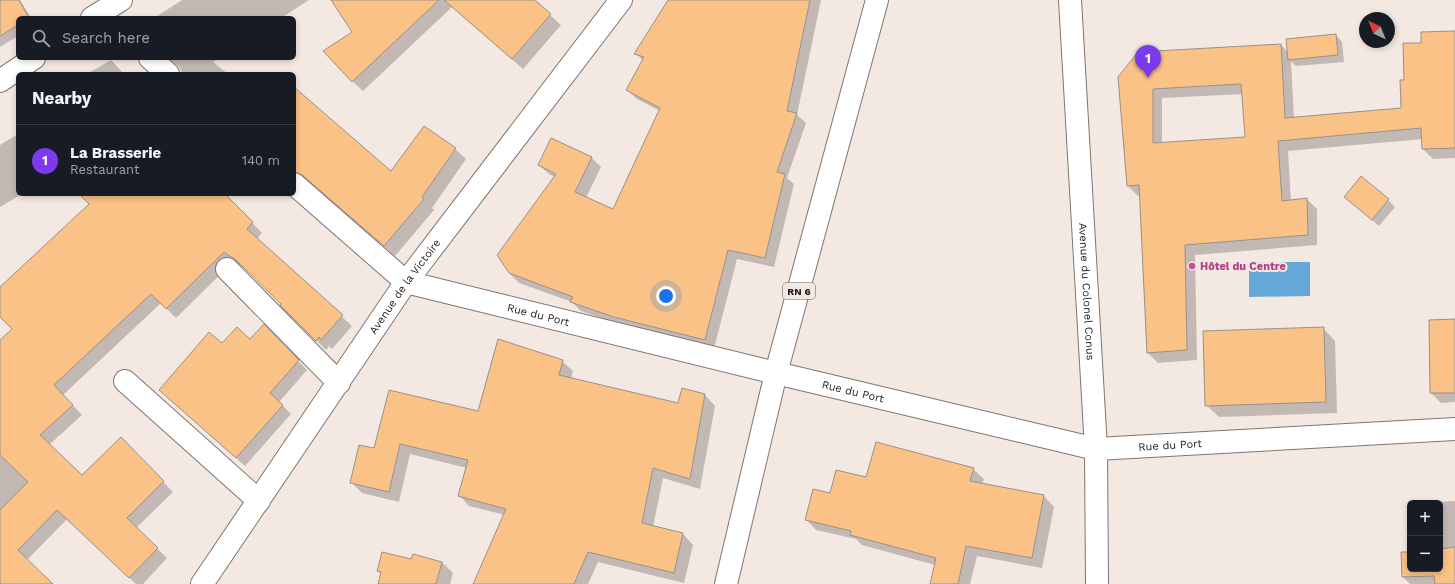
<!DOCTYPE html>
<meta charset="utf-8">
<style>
:root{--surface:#171b24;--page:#242831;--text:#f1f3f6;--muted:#9ea1a6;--line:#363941;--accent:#7c3aed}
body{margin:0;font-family:"Work Sans",sans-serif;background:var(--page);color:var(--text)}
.controls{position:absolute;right:12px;bottom:12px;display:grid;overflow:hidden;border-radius:6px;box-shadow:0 2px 6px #0003}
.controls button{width:36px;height:36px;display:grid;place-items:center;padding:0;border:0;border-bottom:1px solid var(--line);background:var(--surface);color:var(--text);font:20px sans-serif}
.compass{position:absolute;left:1359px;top:12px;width:36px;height:36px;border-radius:50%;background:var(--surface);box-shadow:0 2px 6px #0003;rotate:317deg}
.you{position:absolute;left:666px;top:296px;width:14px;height:14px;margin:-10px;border:3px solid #fff;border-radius:50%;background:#1a73e8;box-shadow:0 0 0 6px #1a73e833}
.badge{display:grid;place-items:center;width:26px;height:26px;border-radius:50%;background:var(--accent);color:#fff;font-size:13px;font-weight:700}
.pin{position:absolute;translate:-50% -33px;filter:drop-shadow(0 1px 2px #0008)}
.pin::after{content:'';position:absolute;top:21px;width:14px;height:12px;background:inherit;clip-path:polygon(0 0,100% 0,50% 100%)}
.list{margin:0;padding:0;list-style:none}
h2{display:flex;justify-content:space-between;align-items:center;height:52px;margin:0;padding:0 16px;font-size:17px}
h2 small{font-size:13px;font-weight:400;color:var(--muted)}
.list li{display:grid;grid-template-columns:26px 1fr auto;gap:12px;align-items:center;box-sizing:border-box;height:72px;padding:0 16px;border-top:1px solid var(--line)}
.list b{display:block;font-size:15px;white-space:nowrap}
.list p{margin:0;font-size:13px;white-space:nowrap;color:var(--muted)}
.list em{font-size:13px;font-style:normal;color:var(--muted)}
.icon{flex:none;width:22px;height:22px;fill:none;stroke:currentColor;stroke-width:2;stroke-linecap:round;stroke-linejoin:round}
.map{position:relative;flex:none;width:1455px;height:584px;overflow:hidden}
.search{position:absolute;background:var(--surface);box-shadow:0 2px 6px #0003;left:16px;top:16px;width:280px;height:44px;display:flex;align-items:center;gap:10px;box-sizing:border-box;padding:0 14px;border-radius:6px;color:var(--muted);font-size:15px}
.panel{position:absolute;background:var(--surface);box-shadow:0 2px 6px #0003;left:16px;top:72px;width:280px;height:124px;border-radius:6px}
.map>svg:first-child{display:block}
</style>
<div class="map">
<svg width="1455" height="584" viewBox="0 0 1455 584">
<rect width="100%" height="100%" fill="#f4e8e2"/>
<polygon fill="#65a8d8" points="1249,262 1310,262 1310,296 1249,297"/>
<g fill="#0003" fill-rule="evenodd">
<polygon points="0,0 20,0 31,18 18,18 18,36 0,47"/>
<polygon points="182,0 309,0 281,18 154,18"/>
<polygon points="332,0 533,0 561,25 523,69 452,7 363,91 352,81 353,32"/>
<polygon points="670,0 821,0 797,115 806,123 787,178 794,184 774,267 737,259 714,349 625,326 581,311 572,302 519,283 509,273 555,177 549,174 539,165 591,157 601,167 586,198 613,210 660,111 637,99 627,90 643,61 636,53"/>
<path d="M1455,32V158L1433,159L1423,149V139L1288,151L1291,201L1307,199L1317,209V245L1195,255L1197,360L1158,363L1148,353L1140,196H1138L1128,186L1119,77L1281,45L1289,53L1336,35L1342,42L1344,62L1296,66L1291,61L1294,118L1402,109L1405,81L1422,44ZM1243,94L1246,138L1162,143V98Z"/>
<polygon points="168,58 219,58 213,62 228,74 183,74 179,67"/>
<polygon points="111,60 124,74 87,74"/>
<polygon points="294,106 392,172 455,149 466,159 432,208 434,210 395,256 314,185 305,182 294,173"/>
<polygon points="18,134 18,194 22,194 0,207 0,145"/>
<polygon points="89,194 230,194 227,197 262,233 257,239 352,326 332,349 329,346 326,350 281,305 283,304 247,270 234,261 176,318 161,303 63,395 82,415 49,445 82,476 121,438 173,492 136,528 167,558 143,584 136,584 67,519 27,560 52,584 0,584 0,342 13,329 0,315 0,288 90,204"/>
<polygon points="1345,197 1388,200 1395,207 1379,226"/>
<polygon points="1455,320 1455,402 1441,403 1431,393"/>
<polygon points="264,326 307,370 279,402 291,414 245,466 169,399 222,345 251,341"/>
<polygon points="1323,328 1335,341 1337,413 1219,417 1206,405"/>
<polygon points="562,361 573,371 571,379 679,404 683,389 705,395 715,406 700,489 663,478 653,527 683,534 693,545 684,583 598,562 588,584 475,584 505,515 469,506 459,495 467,468 410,454 399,502 362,493 351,482 375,450 479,412"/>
<polygon points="973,469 984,479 982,485 1044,496 1054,507 1042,568 977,556 970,584 931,584 935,565 862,545 856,539 816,530 806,519 831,494 867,479"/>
<polygon points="1455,501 1455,584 1410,584 1403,577 1410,553 1410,569 1440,569 1439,502"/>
<polygon points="412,561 442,562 453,573 450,584 379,584 381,574 378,571"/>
</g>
<g fill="#fac287" stroke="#999189" fill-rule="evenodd">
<polygon points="0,0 19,0 29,18 18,18 18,25 0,36"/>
<polygon points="331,0 439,0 352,82 323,51 352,32"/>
<polygon points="444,0 535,0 551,14 512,59"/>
<polygon points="668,0 810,0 787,111 797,113 777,172 785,174 765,258 728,250 705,340 614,317 570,302 573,297 509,273 497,255 556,174 538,165 551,138 592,157 575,192 613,209 660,108 626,90 644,57 634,54"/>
<path d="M1455,31V148L1422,149L1421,128L1278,141L1282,201L1307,198L1308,235L1185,245L1187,350L1147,353L1139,185L1127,186L1118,77L1138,52L1281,44L1285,118L1401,108L1400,80H1404L1403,43H1421V32ZM1241,84L1245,137L1153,143V89Z"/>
<polygon points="1336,34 1338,55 1288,60 1286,39"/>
<polygon points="294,87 391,171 424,126 456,148 422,197 424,199 384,246 302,175 294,172"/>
<polygon points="1361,176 1389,199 1372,220 1344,197"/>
<polygon points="79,194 225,194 253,222 247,229 343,315 321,340 319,337 316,341 280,305 281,304 236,260 224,252 166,309 151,294 54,385 73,405 40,435 82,475 121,437 164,481 127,518 158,548 129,578 57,510 18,550 53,584 0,584 0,510 28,482 0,455 0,340 12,329 0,317 0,287 89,204"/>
<polygon points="1455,319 1455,393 1430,393 1429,320"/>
<polygon points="264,324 299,360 270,393 283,405 236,458 159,390 209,332 222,343 237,327 250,339"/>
<polygon points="1324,327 1326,402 1205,406 1203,331"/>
<polygon points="498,339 563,360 559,375 678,403 682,388 705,394 690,479 653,468 642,523 683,533 674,573 588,552 574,584 473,584 506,509 458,496 468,460 400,444 389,492 350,483 359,445 374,448 389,390 478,411"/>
<polygon points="876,442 974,468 970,481 1044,495 1032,558 966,546 958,584 930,584 936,558 850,535 851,531 805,520 813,489 830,493 836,470 866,477"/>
<polygon points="1455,547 1455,584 1435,584 1434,576 1402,577 1401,552 1410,552 1410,569 1440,569 1440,549"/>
<polygon points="382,552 411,559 413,554 442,562 436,584 378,584 381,572 377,571"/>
</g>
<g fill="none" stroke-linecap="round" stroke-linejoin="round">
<g stroke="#7f756f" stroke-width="24">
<g id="minor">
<path id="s1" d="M1070,0L1096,449L1097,584"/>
<polyline points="150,58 168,74"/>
<path id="s2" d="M294,184L406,282L776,373L1096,449L1455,429"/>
<polyline points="227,269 339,383"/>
<polyline points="125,381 259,501"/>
<path id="s3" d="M202,584L406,282L621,0"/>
</g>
</g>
<g stroke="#7f756f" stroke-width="24">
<g id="major">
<polyline points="92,18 121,0"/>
<polyline points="0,81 34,58"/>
<polyline points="726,584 776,373 877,0"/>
</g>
</g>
<use href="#minor" stroke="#fff" stroke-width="22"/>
<use href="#major" stroke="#fff" stroke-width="22"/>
</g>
<circle fill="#d1479c" stroke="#f4e8e2" stroke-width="1.5" cx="1192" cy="266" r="4"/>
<g text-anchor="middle" stroke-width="4" stroke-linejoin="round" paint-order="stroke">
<rect fill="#f4e8e2" stroke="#5e5855" stroke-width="1" x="783" y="283" width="32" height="16" rx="3"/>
<g font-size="10" font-weight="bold" fill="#1e1a18">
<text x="799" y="295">RN 6</text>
</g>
<g font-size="11" font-weight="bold" fill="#b23c85" stroke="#f4e8e2" text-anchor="start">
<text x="1200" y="270">Hôtel du Centre</text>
</g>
<g font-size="11" fill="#1e1a18" stroke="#f4e8e2">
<text dy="4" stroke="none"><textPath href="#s3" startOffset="360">Avenue de la Victoire</textPath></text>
<text dy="4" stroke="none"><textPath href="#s1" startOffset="292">Avenue du Colonel Conus</textPath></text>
<text dy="4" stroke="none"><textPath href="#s2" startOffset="285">Rue du Port</textPath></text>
<text dy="4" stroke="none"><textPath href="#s2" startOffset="609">Rue du Port</textPath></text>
<text dy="4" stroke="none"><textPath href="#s2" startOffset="933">Rue du Port</textPath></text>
</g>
</g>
</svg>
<div class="controls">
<button>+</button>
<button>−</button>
</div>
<svg class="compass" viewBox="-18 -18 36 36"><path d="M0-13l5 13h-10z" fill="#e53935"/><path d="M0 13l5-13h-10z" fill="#9ea1a6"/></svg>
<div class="you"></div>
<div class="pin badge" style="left:1148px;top:78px">1</div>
<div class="search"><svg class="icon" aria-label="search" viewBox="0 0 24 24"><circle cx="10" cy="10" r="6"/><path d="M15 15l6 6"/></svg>Search here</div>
<section class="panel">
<h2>Nearby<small></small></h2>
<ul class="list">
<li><span class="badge">1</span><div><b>La Brasserie</b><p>Restaurant</p></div><em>140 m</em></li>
</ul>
</section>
</div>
